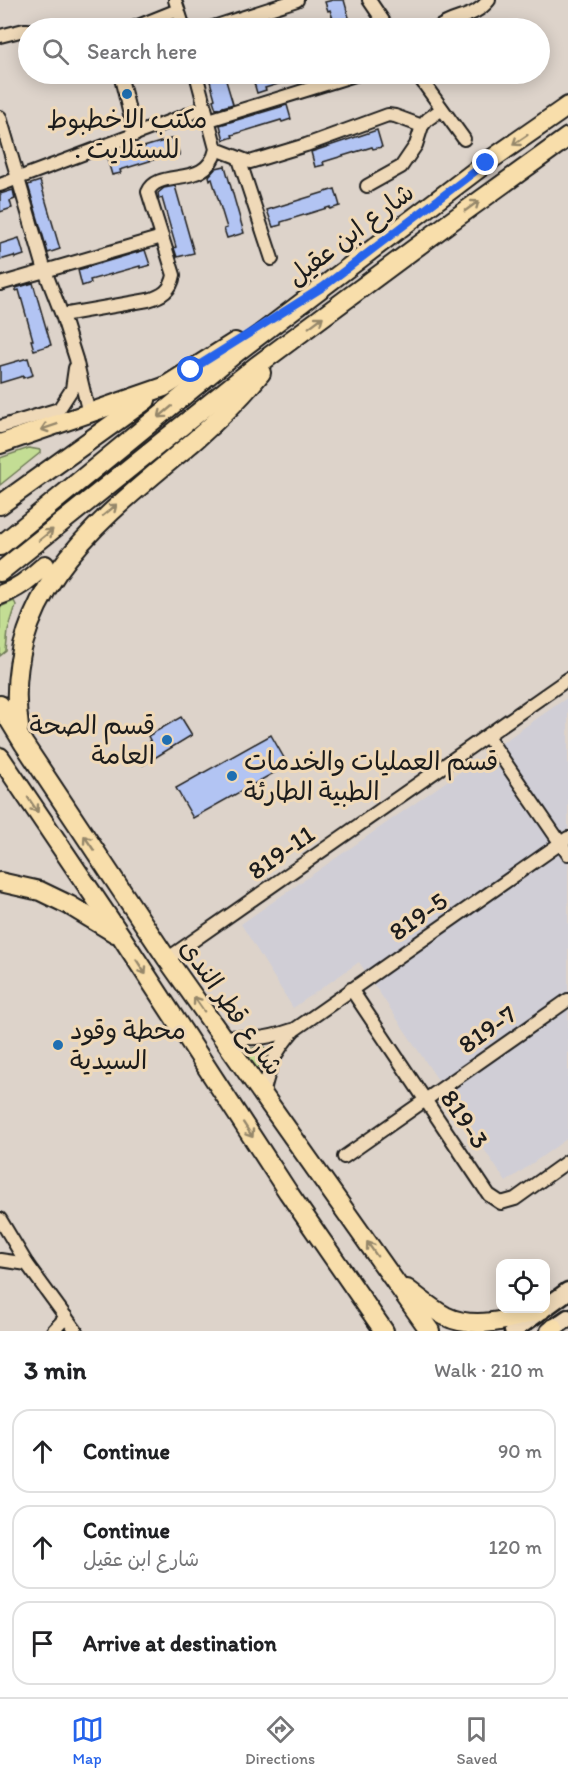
<!DOCTYPE html>
<meta charset="utf-8">
<style>
:root{--surface:#fff;--page:#f2f2f2;--text:#202124;--muted:#757577;--line:#e0e0e0;--accent:#2563eb}
body{margin:0;font-family:Itim,"Playpen Sans Arabic",sans-serif;background:var(--page);color:var(--text)}
.controls{position:absolute;right:18px;bottom:18px;display:grid;overflow:hidden;border-radius:12px;box-shadow:0 3px 15px #0003}
.controls button{width:54px;height:54px;display:grid;place-items:center;padding:0;border:0;border-bottom:2px solid var(--line);background:var(--surface);color:var(--text);font:30px sans-serif}
.stop{position:absolute;width:18px;height:18px;margin:-14px;border:4px solid #2563eb;border-radius:50%;background:#fff}
.stop.end{background:#2563eb;border-color:#fff;box-shadow:0 2px 6px #0008}
.list{margin:0;padding:0;list-style:none}
h2{display:flex;justify-content:space-between;align-items:center;height:78px;margin:0;padding:0 24px;font-size:26px}
h2 small{font-size:20px;font-weight:400;color:var(--muted)}
.list li{display:grid;grid-template-columns:39px 1fr auto;gap:18px;align-items:center;box-sizing:border-box;height:84px;margin:0 12px 12px;padding:0 12px;border:2px solid var(--line);border-radius:18px}
.list b{display:block;font-size:22px;white-space:nowrap}
.list p{margin:0;font-size:20px;white-space:nowrap;color:var(--muted)}
.list em{font-size:20px;font-style:normal;color:var(--muted)}
.icon{flex:none;width:33px;height:33px;fill:none;stroke:currentColor;stroke-width:2;stroke-linecap:round;stroke-linejoin:round}
.map{position:relative;flex:none;width:568px;height:1331px;overflow:hidden}
.search{position:absolute;background:var(--surface);box-shadow:0 3px 15px #0003;left:18px;right:18px;top:18px;height:66px;display:flex;align-items:center;gap:15px;box-sizing:border-box;padding:0 21px;border-radius:33px;color:var(--muted);font-size:22px}
.sheet{height:366px;background:var(--surface)}
nav{display:flex;justify-content:space-around;align-items:center;box-sizing:border-box;height:84px;border-top:2px solid var(--line);background:var(--surface);font-size:16px;color:var(--muted)}
nav a{display:grid;justify-items:center;gap:3px}
nav .on{color:var(--accent)}
.map>svg:first-child{display:block}
</style>
<div class="map">
<svg width="568" height="1331" viewBox="0 0 568 1331">
<rect width="100%" height="100%" fill="#ddd3ca"/>
<filter id="ink" filterUnits="userSpaceOnUse"><feTurbulence type="fractalNoise" baseFrequency=".0167" numOctaves="2"/><feDisplacementMap in="SourceGraphic" scale="12" xChannelSelector="R" yChannelSelector="G"/><feConvolveMatrix kernelMatrix="1 2 1 2 8 2 1 2 1" color-interpolation-filters="sRGB"/></filter>
<g filter="url(#ink)">
<polygon fill="#d0ced6" points="568,697 568,1138 506,1182 359,962 293,1008 241,924"/>
<g fill="#c3dd94" stroke="#707c58" stroke-width="1.5">
<polygon points="29,448 40,450 40,453 0,485 0,458"/>
<polygon points="14,601 16,605 8,631 6,651 0,656 0,607"/>
<polygon points="264,1046 266,1049 257,1072 242,1052 243,1050"/>
</g>
<g fill="#b2c4f3" stroke="#1c1c1c" stroke-width="1.5">
<polygon points="333,0 344,0 352,28 336,28 330,10 328,11 325,2"/>
<polygon points="208,74 224,74 233,104 216,109 213,100 215,99"/>
<polygon points="259,74 305,74 305,76 265,88 266,90 257,93 252,76"/>
<polygon points="287,105 291,119 282,122 281,120 232,135 233,137 224,140 220,125"/>
<polygon points="377,130 382,147 373,149 372,147 323,162 324,165 315,167 311,152"/>
<polygon points="174,138 180,155 170,157 169,155 120,170 121,173 112,175 107,158"/>
<polygon points="225,166 244,233 227,238 224,229 227,228 212,179 210,180 209,176 216,168"/>
<polygon points="40,181 60,249 48,253 28,185"/>
<polygon points="175,186 194,253 177,257 174,248 176,247 162,198 159,199 158,193 164,188"/>
<polygon points="335,189 340,206 330,209 330,207 281,222 281,225 273,227 267,210"/>
<polygon points="13,190 15,199 10,201 12,208 0,212 0,194"/>
<polygon points="19,238 24,255 15,258 14,256 0,260 0,244"/>
<polygon points="145,250 150,265 140,268 140,266 90,280 91,283 82,286 78,270"/>
<polygon points="33,283 51,345 34,350 31,340 33,340 19,290 16,291 16,288"/>
<polygon points="28,358 33,375 23,378 23,376 0,383 0,366"/>
<polygon points="181,717 192,735 143,765 136,754 152,744 148,736"/>
<polygon points="271,735 288,765 193,818 176,788"/>
</g>
<g fill="none" stroke-linecap="round" stroke-linejoin="round">
<g stroke="#1c1c1c" stroke-width="16">
<g id="minor">
<polyline points="175,0 184,28"/>
<polyline points="369,0 388,28"/>
<polyline points="133,28 178,10"/>
<polyline points="210,28 297,0"/>
<path d="M438,28C455,15 474,19 489,0"/>
<polyline points="0,36 24,30 28,30"/>
<polyline points="120,74 135,135"/>
<polyline points="417,74 464,139"/>
<polyline points="0,117 45,271 62,315 76,359 89,414"/>
<polyline points="209,120 358,74"/>
<polyline points="216,149 250,162 306,145 388,115 395,116 422,126"/>
<polyline points="239,159 272,259"/>
<polyline points="0,185 205,108"/>
<polyline points="367,186 401,167 416,145 422,126 428,119 442,109"/>
<polyline points="0,284 162,237"/>
<path d="M62,315L148,300C162,296 171,291 174,275L148,192C158,167 207,190 216,149L196,74"/>
<polyline points="0,427 59,409 72,389 75,368"/>
<polyline points="487,736 568,854"/>
<polyline points="167,959 568,679"/>
<polyline points="351,989 489,1195 501,1203 515,1199 568,1161"/>
<path d="M220,1035C251,1040 263,1040 292,1030"/>
<path d="M263,1095C270,1065 273,1054 294,1030L568,838"/>
<polyline points="344,1157 568,1000"/>
<polyline points="0,1219 27,1264 76,1331"/>
<polyline points="0,1260 27,1264"/>
<polyline points="53,1331 66,1317"/>
</g>
</g>
<g stroke="#1c1c1c" stroke-width="21">
<g id="secondary">
<polyline points="546,1307 568,1291"/>
<polyline points="513,1331 538,1313"/>
<polyline points="549,1331 568,1318"/>
</g>
</g>
<g stroke="#1c1c1c" stroke-width="22">
<g id="primary">
<polyline points="0,444 164,387 235,342"/>
<polyline points="0,505 146,400"/>
<polyline points="0,546 237,352 486,163 568,106"/>
<polyline points="0,572 255,367 453,220 568,137"/>
<path d="M0,595C20,588 30,578 45,565"/>
<polyline points="0,705 24,744 167,959 430,1331"/>
<path d="M19,727C0,590 105,516 194,441C218,420 241,398 261,373"/>
<polyline points="0,757 121,936 288,1192 384,1331"/>
<polyline points="0,882 40,891 69,905 115,933"/>
<path d="M407,1289C419,1298 432,1309 445,1316C475,1331 511,1319 541,1310"/>
<polyline points="552,1331 554,1328"/>
</g>
</g>
<use href="#minor" stroke="#efd9b8" stroke-width="12"/>
<use href="#secondary" stroke="#efd9b8" stroke-width="16"/>
<use href="#primary" stroke="#f8deab" stroke-width="18"/>
</g>
<defs><path id="oneway-shaft" d="M-6 0H5M1.5-3L5.5 0L1.5 3" fill="none" stroke-width="1.6" stroke-linecap="round" stroke-linejoin="round" transform="scale(1.5)"/></defs>
<g stroke="#95876b">
<use href="#oneway-shaft" transform="translate(520 140) rotate(146)"/>
<use href="#oneway-shaft" transform="translate(472 206) rotate(-36)"/>
<use href="#oneway-shaft" transform="translate(316 322) rotate(-37)"/>
<use href="#oneway-shaft" transform="translate(165 412) rotate(140)"/>
<use href="#oneway-shaft" transform="translate(49 427) rotate(161)"/>
<use href="#oneway-shaft" transform="translate(110 510) rotate(-39)"/>
<use href="#oneway-shaft" transform="translate(46 535) rotate(-39)"/>
<use href="#oneway-shaft" transform="translate(33 805) rotate(56)"/>
<use href="#oneway-shaft" transform="translate(89 843) rotate(-124)"/>
<use href="#oneway-shaft" transform="translate(141 967) rotate(57)"/>
<use href="#oneway-shaft" transform="translate(199 1004) rotate(-125)"/>
<use href="#oneway-shaft" transform="translate(248 1130) rotate(57)"/>
<use href="#oneway-shaft" transform="translate(372 1249) rotate(-125)"/>
</g>
</g>
<g fill="none" stroke-linecap="round" stroke-linejoin="round" filter="url(#ink)">
<polyline stroke="#2563eb" stroke-width="8" points="191,370 323,287 486,163"/>
</g>
<g fill="#1f6fb2" stroke="#efd9b8" stroke-width="2">
<circle cx="127" cy="94" r="6"/>
<circle cx="167" cy="740" r="6"/>
<circle cx="232" cy="776" r="6"/>
<circle cx="58" cy="1045" r="6"/>
</g>
<g text-anchor="middle" stroke-width="6" stroke-linejoin="round" paint-order="stroke">
<g font-size="26" fill="#1c1c1c" stroke="#efd9b8" text-anchor="start">
<text x="127" y="128" text-anchor="middle">مكتب الاخطبوط<tspan x="127" dy="30">. للستلايت</tspan></text>
<text x="155" y="734" text-anchor="end">قسم الصحة<tspan x="155" dy="30">العامة</tspan></text>
<text x="244" y="770">قسم العمليات والخدمات<tspan x="244" dy="30">الطبية الطارئة</tspan></text>
<text x="70" y="1039">محطة وقود<tspan x="70" dy="30">السيدية</tspan></text>
</g>
<g font-size="26" fill="#1c1c1c" stroke="#efd9b8">
<text transform="translate(350 234) rotate(-37)" y="9">شارع ابن عقيل</text>
<text transform="translate(281 852) rotate(-35)" y="9">819-11</text>
<text transform="translate(418 916) rotate(-35)" y="9">819-5</text>
<text transform="translate(232 1007) rotate(55)" y="9">شارع قطر الندى</text>
<text transform="translate(487 1029) rotate(-35)" y="9">819-7</text>
<text transform="translate(465 1119) rotate(56)" y="9">819-3</text>
</g>
</g>
</svg>
<div class="controls">
<button><svg class="icon" aria-label="locate" viewBox="0 0 24 24"><circle cx="12" cy="12" r="6"/><path d="M12 2v4M12 18v4M2 12h4M18 12h4"/></svg></button>
</div>
<div class="stop" style="left:191px;top:370px"></div>
<div class="stop end" style="left:486px;top:163px"></div>
<div class="search"><svg class="icon" aria-label="search" viewBox="0 0 24 24"><circle cx="10" cy="10" r="6"/><path d="M15 15l6 6"/></svg>Search here</div>
</div>
<section class="sheet">
<h2>3 min<small>Walk · 210 m</small></h2>
<ul class="list">
<li><svg class="icon" aria-label="ahead" viewBox="0 0 24 24"><path d="M12 20V5M6 11l6-6 6 6"/></svg><div><b>Continue</b></div><em>90 m</em></li>
<li><svg class="icon" aria-label="ahead" viewBox="0 0 24 24"><path d="M12 20V5M6 11l6-6 6 6"/></svg><div><b>Continue</b><p>شارع ابن عقيل</p></div><em>120 m</em></li>
<li><svg class="icon" aria-label="arrive" viewBox="0 0 24 24"><path d="M6 21V4h12l-3 4 3 4H6"/></svg><div><b>Arrive at destination</b></div></li>
</ul>
</section>
<nav>
<a class="on"><svg class="icon" aria-label="map" viewBox="0 0 24 24"><path d="M3 6l6-2 6 2 6-2v14l-6 2-6-2-6 2zM9 4v14M15 6v14"/></svg>Map</a>
<a><svg class="icon" aria-label="directions" viewBox="0 0 24 24"><path d="M12 3l9 9-9 9-9-9zM9 14v-3h6M13 9l2 2-2 2"/></svg>Directions</a>
<a><svg class="icon" aria-label="saved" viewBox="0 0 24 24"><path d="M7 4h10v16l-5-4-5 4z"/></svg>Saved</a>
</nav>
